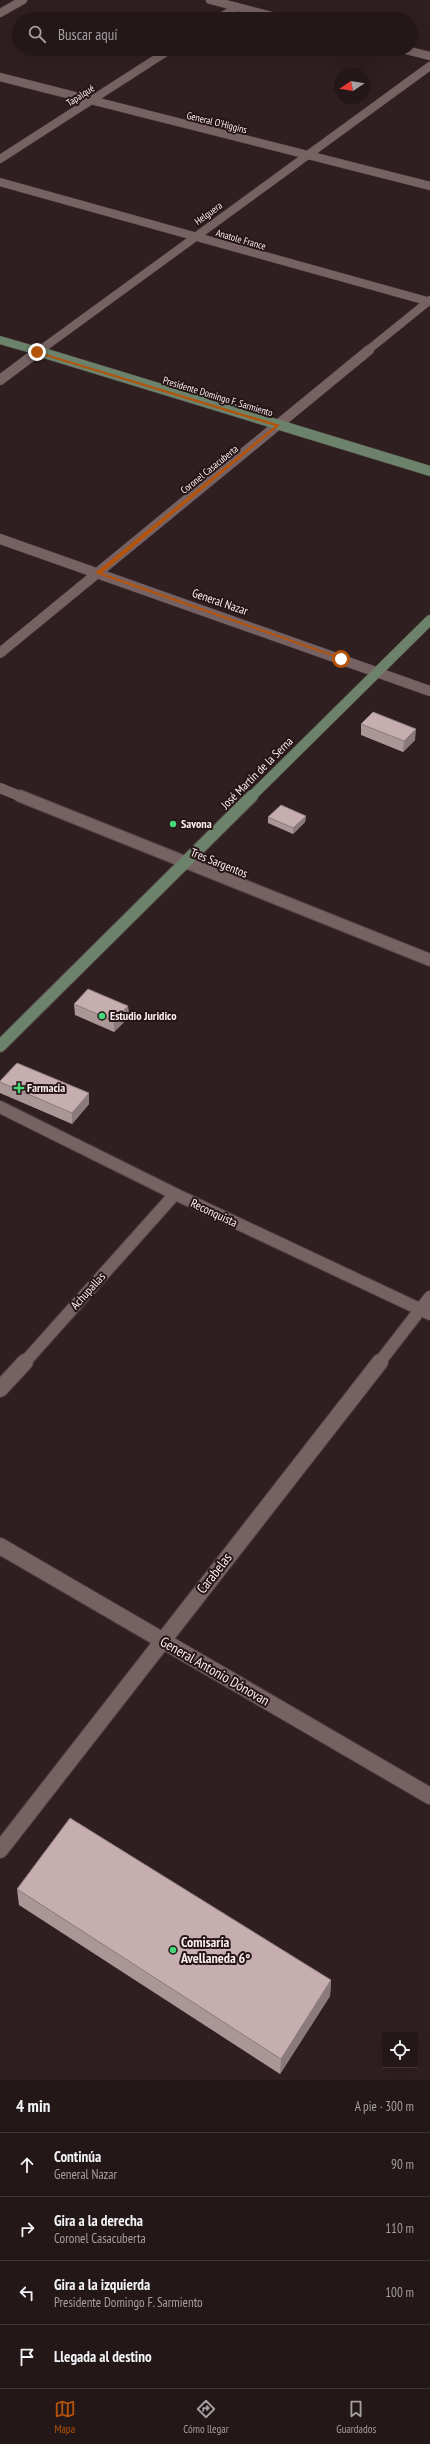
<!DOCTYPE html>
<html lang="es">
<meta charset="utf-8">
<style>
:root{--surface:#241718;--page:#2c2021;--text:#f1f3f6;--muted:#a39fa2;--line:#413637;--accent:#b45309}
body{margin:0;font-family:"PT Sans Narrow",sans-serif;background:var(--page);color:var(--text)}
.controls{position:absolute;right:12px;bottom:12px;display:grid;overflow:hidden;border-radius:0px;box-shadow:0 4px 16px #0002}
.controls button{width:36px;height:36px;display:grid;place-items:center;padding:0;border:0;border-bottom:1px solid var(--line);background:var(--surface);color:var(--text);font:20px sans-serif}
.compass{position:absolute;left:334px;top:68px;width:36px;height:36px;border-radius:50%;background:var(--surface);box-shadow:0 4px 16px #0002;rotate:258deg}
.stop{position:absolute;width:12px;height:12px;margin:-9px;border:3px solid #b45309;border-radius:50%;background:#fff}
.stop.end{background:#b45309;border-color:#fff;box-shadow:0 1px 4px #0008}
.list{margin:0;padding:0;list-style:none}
h2{display:flex;justify-content:space-between;align-items:center;height:52px;margin:0;padding:0 16px;font-size:17px}
h2 small{font-size:13px;font-weight:400;color:var(--muted)}
.list li{display:grid;grid-template-columns:26px 1fr auto;gap:12px;align-items:center;box-sizing:border-box;height:64px;padding:0 16px;border-top:1px solid var(--line)}
.list b{display:block;font-size:15px;white-space:nowrap}
.list p{margin:0;font-size:13px;white-space:nowrap;color:var(--muted)}
.list em{font-size:13px;font-style:normal;color:var(--muted)}
.icon{flex:none;width:22px;height:22px;fill:none;stroke:currentColor;stroke-width:2;stroke-linecap:round;stroke-linejoin:round}
.map{position:relative;flex:none;width:430px;height:2080px;overflow:hidden}
.search{position:absolute;background:var(--surface);box-shadow:0 4px 16px #0002;left:12px;right:12px;top:12px;height:44px;display:flex;align-items:center;gap:10px;box-sizing:border-box;padding:0 14px;border-radius:22px;color:var(--muted);font-size:15px}
.sheet{height:308px;background:var(--surface)}
nav{display:flex;justify-content:space-around;align-items:center;box-sizing:border-box;height:56px;border-top:1px solid var(--line);background:var(--surface);font-size:11px;color:var(--muted)}
nav a{display:grid;justify-items:center;gap:2px}
nav .on{color:var(--accent)}
.map>svg:first-child{display:block}
</style>
<div class="map">
<svg width="430" height="2080" viewBox="0 0 430 2080">
<rect width="100%" height="100%" fill="#301f20"/>
<g fill="none" stroke-linecap="round" stroke-linejoin="round">
<g stroke="#493b3c" stroke-width="9">
<g id="street-far3">
<polyline points="210,0 284,19"/>
<polyline points="0,13 23,0"/>
<polyline points="218,19 237,7"/>
<polyline points="402,49 430,56"/>
<polyline points="0,77 430,186"/>
<polyline points="0,159 171,49"/>
<polyline points="0,182 430,302"/>
<polyline points="39,351 430,66"/>
<polyline points="367,351 430,300"/>
</g>
</g>
<g stroke="#493b3c" stroke-width="11">
<g id="street-far2">
<polyline points="0,380 40,350"/>
<polyline points="0,539 430,691"/>
<polyline points="0,653 369,350"/>
<polyline points="0,788 22,797"/>
</g>
</g>
<g stroke="#493b3c" stroke-width="14">
<g id="street-far1">
<polyline points="20,796 430,960"/>
<polyline points="0,1107 175,1194 430,1314"/>
<polyline points="24,1363 175,1194"/>
<polyline points="379,1363 430,1297"/>
</g>
</g>
<g stroke="#493b3c" stroke-width="18">
<g id="street">
<polyline points="0,1389 25,1362"/>
<polyline points="0,1546 430,1796"/>
<polyline points="0,1850 380,1362"/>
</g>
</g>
<g stroke="#493b3c" stroke-width="9">
<polyline id="secondary-far2" points="0,340 38,351"/>
</g>
<g stroke="#493b3c" stroke-width="11">
<g id="secondary-far1">
<polyline points="34,350 430,471"/>
<polyline points="251,797 430,620"/>
</g>
</g>
<g stroke="#493b3c" stroke-width="14">
<polyline id="secondary" points="0,1046 252,796"/>
</g>
<use href="#street-far3" stroke="#776263" stroke-width="8"/>
<use href="#street-far2" stroke="#776263" stroke-width="10"/>
<use href="#street-far1" stroke="#776263" stroke-width="12"/>
<use href="#street" stroke="#776263" stroke-width="16"/>
<use href="#secondary-far2" stroke="#6c826a" stroke-width="8"/>
<use href="#secondary-far1" stroke="#6c826a" stroke-width="10"/>
<use href="#secondary" stroke="#6c826a" stroke-width="12"/>
</g>
<g fill="#aa9697">
<polygon points="361,724 415,740 403,752 361,735"/>
<polygon points="306,816 305,822 293,834 268,823 268,817"/>
<polygon points="74,1004 128,1006 129,1017 114,1032 75,1015"/>
<polygon points="0,1081 89,1093 89,1104 72,1124 0,1093"/>
<polygon points="17,1889 331,1980 330,1996 280,2074 19,1905"/>
</g>
<g fill="#8b7a7b">
<polygon points="416,729 415,740 403,752 404,741"/>
<polygon points="306,816 305,822 293,834 293,828"/>
<polygon points="128,1006 129,1017 114,1032 114,1021"/>
<polygon points="89,1093 89,1104 72,1124 72,1113"/>
<polygon points="331,1980 330,1996 280,2074 281,2059"/>
</g>
<g fill="#c6aeb0" stroke="#8b7a7b">
<polygon points="373,712 416,729 404,741 361,724"/>
<polygon points="281,805 306,816 293,828 268,817"/>
<polygon points="88,989 128,1006 114,1021 74,1004"/>
<polygon points="17,1063 89,1093 72,1113 0,1082 0,1081"/>
<polygon points="70,1818 331,1980 281,2059 17,1889"/>
</g>
<polygon fill="#b45309" points="36,351 280,425 102,573 343,658 343,660 95,573 275,426 36,353"/>
<g fill="#46d77a" stroke="#261517" stroke-width="1.5">
<circle cx="173" cy="824" r="4"/>
<circle cx="102" cy="1016" r="4"/>
<path d="M17 1082h4v4h4v4h-4v4h-4v-4h-4v-4h4z"/>
<circle cx="173" cy="1950" r="4"/>
</g>
<g text-anchor="middle" stroke-width="4" stroke-linejoin="round" paint-order="stroke">
<g font-size="10" fill="#faeeee" stroke="#261517">
<text transform="translate(80 95) rotate(-33)" y="4">Tapalqué</text>
<text transform="translate(217 122) rotate(14)" y="4">General O'Higgins</text>
<text transform="translate(208 213) rotate(-36)" y="4">Helguera</text>
<text transform="translate(241 239) rotate(16)" y="4">Anatole France</text>
<text transform="translate(218 396) rotate(17)" y="4">Presidente Domingo F. Sarmiento</text>
<text transform="translate(209 469) rotate(-39)" y="4">Coronel Casacuberta</text>
</g>
<g font-size="12" fill="#faeeee" stroke="#261517">
<text transform="translate(220 602) rotate(19)" y="4">General Nazar</text>
<text transform="translate(257 773) rotate(-45)" y="4">José Martín de la Serna</text>
<text transform="translate(219 863) rotate(22)" y="4">Tres Sargentos</text>
<text transform="translate(214 1213) rotate(25)" y="4">Reconquista</text>
<text transform="translate(88 1291) rotate(-48)" y="4">Achupallas</text>
</g>
<g font-size="12" font-weight="bold" fill="#faeeee" stroke="#261517" text-anchor="start">
<text x="181" y="828">Savona</text>
<text x="110" y="1020">Estudio Juridico</text>
<text x="27" y="1092">Farmacia</text>
</g>
<g font-size="14" fill="#faeeee" stroke="#261517">
<text transform="translate(214 1573) rotate(-52)" y="5">Carabelas</text>
<text transform="translate(215 1671) rotate(30)" y="5">General Antonio Dónovan</text>
</g>
<g font-size="14" font-weight="bold" fill="#faeeee" stroke="#261517" text-anchor="start">
<text x="181" y="1947">Comisaría<tspan x="181" dy="16">Avellaneda 6°</tspan></text>
</g>
</g>
</svg>
<div class="controls">
<button><svg class="icon" aria-label="locate" viewBox="0 0 24 24"><circle cx="12" cy="12" r="6"/><path d="M12 2v4M12 18v4M2 12h4M18 12h4"/></svg></button>
</div>
<svg class="compass" viewBox="-18 -18 36 36"><path d="M0-13l5 13h-10z" fill="#e53935"/><path d="M0 13l5-13h-10z" fill="#a39fa2"/></svg>
<div class="stop" style="left:341px;top:659px"></div>
<div class="stop end" style="left:37px;top:352px"></div>
<div class="search"><svg class="icon" aria-label="search" viewBox="0 0 24 24"><circle cx="10" cy="10" r="6"/><path d="M15 15l6 6"/></svg>Buscar aquí</div>
</div>
<section class="sheet">
<h2>4 min<small>A pie · 300 m</small></h2>
<ul class="list">
<li><svg class="icon" aria-label="ahead" viewBox="0 0 24 24"><path d="M12 20V5M6 11l6-6 6 6"/></svg><div><b>Continúa</b><p>General Nazar</p></div><em>90 m</em></li>
<li><svg class="icon" aria-label="right" viewBox="0 0 24 24"><path d="M7 20v-9h11M14 6l5 5-5 5"/></svg><div><b>Gira a la derecha</b><p>Coronel Casacuberta</p></div><em>110 m</em></li>
<li><svg class="icon" aria-label="left" viewBox="0 0 24 24"><path d="M17 20v-9H6M10 6l-5 5 5 5"/></svg><div><b>Gira a la izquierda</b><p>Presidente Domingo F. Sarmiento</p></div><em>100 m</em></li>
<li><svg class="icon" aria-label="arrive" viewBox="0 0 24 24"><path d="M6 21V4h12l-3 4 3 4H6"/></svg><div><b>Llegada al destino</b></div></li>
</ul>
</section>
<nav>
<a class="on"><svg class="icon" aria-label="map" viewBox="0 0 24 24"><path d="M3 6l6-2 6 2 6-2v14l-6 2-6-2-6 2zM9 4v14M15 6v14"/></svg>Mapa</a>
<a><svg class="icon" aria-label="directions" viewBox="0 0 24 24"><path d="M12 3l9 9-9 9-9-9zM9 14v-3h6M13 9l2 2-2 2"/></svg>Cómo llegar</a>
<a><svg class="icon" aria-label="saved" viewBox="0 0 24 24"><path d="M7 4h10v16l-5-4-5 4z"/></svg>Guardados</a>
</nav>
